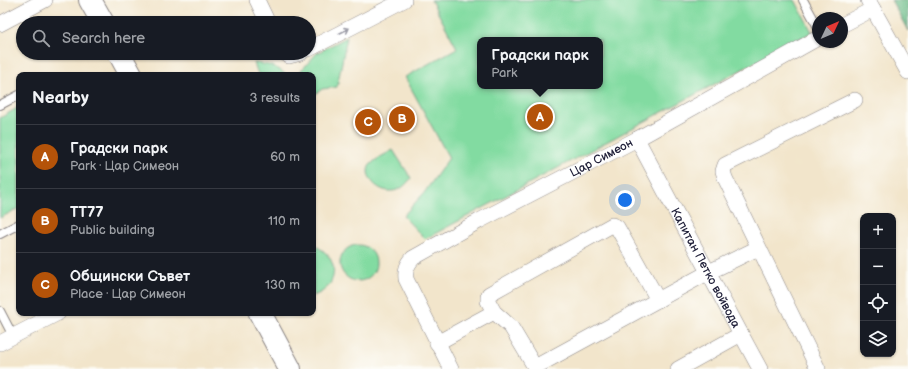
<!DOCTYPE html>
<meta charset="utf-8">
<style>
:root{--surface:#171b24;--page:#20242c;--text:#f1f3f6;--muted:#9ea1a6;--line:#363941;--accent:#b45309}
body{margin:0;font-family:"Balsamiq Sans",sans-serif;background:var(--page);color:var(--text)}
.controls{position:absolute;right:12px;bottom:12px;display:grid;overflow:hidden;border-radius:8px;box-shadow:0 1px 3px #0004}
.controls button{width:36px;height:36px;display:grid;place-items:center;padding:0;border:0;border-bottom:1px solid var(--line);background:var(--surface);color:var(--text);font:20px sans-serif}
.compass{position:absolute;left:812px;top:12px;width:36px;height:36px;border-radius:50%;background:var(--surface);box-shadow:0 1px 3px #0004;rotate:46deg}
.you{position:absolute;left:625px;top:200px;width:14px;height:14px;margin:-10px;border:3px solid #fff;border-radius:50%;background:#1a73e8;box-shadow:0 0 0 6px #1a73e833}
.badge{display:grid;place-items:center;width:26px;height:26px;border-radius:50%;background:var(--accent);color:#fff;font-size:13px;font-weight:700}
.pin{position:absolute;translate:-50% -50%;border:2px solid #fff;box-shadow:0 1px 4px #0006}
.popup{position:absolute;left:477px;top:37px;width:126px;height:52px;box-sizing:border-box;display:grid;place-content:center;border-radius:8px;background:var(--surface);filter:drop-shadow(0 1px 3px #0005);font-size:13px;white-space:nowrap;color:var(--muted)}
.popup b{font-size:15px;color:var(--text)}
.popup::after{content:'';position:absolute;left:50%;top:100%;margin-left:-8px;border:8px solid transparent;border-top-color:var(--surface)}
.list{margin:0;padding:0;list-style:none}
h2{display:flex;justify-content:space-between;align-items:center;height:52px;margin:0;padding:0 16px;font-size:17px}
h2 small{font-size:13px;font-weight:400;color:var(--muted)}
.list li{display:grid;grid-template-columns:26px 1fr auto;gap:12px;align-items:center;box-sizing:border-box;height:64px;padding:0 16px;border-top:1px solid var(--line)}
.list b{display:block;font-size:15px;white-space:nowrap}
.list p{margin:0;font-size:13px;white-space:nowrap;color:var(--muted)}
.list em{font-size:13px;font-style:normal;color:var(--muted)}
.icon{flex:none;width:22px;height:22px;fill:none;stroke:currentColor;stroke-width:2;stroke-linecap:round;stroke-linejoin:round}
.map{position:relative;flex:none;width:908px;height:369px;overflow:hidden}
.search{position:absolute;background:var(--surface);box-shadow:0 1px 3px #0004;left:16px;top:16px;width:300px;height:44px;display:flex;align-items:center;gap:10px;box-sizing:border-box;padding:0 14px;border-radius:22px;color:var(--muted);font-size:15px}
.panel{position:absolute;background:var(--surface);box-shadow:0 1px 3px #0004;left:16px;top:72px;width:300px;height:244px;border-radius:8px}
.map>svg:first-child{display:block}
</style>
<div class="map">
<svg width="908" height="369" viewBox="0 0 908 369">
<rect width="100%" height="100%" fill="#fdfcf7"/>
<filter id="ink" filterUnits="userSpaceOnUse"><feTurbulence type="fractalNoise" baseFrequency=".025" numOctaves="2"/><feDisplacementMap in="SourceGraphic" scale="8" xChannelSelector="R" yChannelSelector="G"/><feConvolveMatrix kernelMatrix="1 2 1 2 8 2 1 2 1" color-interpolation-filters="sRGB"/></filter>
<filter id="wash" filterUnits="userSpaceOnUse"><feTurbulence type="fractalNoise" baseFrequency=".012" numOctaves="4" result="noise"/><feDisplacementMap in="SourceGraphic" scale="16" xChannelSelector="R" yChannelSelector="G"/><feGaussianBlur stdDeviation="0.9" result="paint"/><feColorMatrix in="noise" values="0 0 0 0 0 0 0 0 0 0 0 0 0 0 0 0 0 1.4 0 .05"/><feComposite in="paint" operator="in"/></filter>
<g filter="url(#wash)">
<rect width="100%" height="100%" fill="#f2e5cb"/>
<g fill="#82dba1" stroke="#527e6e" fill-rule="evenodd">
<path d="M431,0H795L812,32L425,239L403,216L424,193L449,158L405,77L457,48ZM480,40H600V86H480Z"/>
<polygon points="347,37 337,87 322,89 313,96 313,75 297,75 317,53"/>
<path d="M254,63C267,64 277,66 286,75L258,74Z"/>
<polygon points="19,107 19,208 0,218 0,118"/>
<path d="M393,150L411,178C391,209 358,177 371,164C377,158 386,154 393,150Z"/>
<path d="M313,245C340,255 341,287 313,296Z"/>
<circle cx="358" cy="263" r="18"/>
</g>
<polygon fill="#69bb87" stroke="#466e61" points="891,0 908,0 908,31"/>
</g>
<g filter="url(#ink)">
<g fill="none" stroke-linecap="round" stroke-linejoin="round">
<g stroke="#8a8483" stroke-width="10">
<g id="lane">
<polyline points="803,0 818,27"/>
<polyline points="0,105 19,95"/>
<polyline points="0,234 19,224"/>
<polyline points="0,311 13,336"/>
</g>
</g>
<g stroke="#8a8483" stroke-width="16">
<g id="street">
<polyline points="257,0 268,23"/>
<polyline points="868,0 908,72"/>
<polyline points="0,24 45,0"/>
<polyline points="842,25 873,9"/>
<polyline points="309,49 404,0"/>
<polyline points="285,53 289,56 301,53"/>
<path id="s1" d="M637,139L741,334L678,369"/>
<polyline points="741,334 760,369"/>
<polyline points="0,343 58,313"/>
<polyline points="437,343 494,312"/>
<polyline points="535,367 709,272 758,248"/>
<path id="s2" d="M451,369L406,279C405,270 407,265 413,258L479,221L637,139L818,38"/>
<polyline points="536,369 511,327 494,312 488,301 488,297 489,294 612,225 617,227 658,300"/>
<polyline points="818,369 725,178 723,171 725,165 855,100"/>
</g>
</g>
<g stroke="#8a8483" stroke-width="24">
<g id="secondary">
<polyline points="90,0 103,23"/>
<polyline points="119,53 131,75"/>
<polyline points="260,313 290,369"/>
</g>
</g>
<use href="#lane" stroke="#fff" stroke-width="8"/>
<use href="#street" stroke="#fff" stroke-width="15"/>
<use href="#secondary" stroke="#fff" stroke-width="22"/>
</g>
<defs><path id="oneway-shaft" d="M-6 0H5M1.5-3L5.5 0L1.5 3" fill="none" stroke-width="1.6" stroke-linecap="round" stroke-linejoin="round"/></defs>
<use stroke="#9c9ca7" href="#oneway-shaft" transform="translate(344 31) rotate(-27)"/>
</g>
<g text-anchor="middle" stroke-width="4" stroke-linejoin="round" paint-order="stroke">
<g font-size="12" fill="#22223b" stroke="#fdfcf7">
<text dy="4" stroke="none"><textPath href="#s2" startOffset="337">Цар Симеон</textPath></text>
<text dy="4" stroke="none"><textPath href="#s1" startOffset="146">Капитан Петко войвода</textPath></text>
</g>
</g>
</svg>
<div class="controls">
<button>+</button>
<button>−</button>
<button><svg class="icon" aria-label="locate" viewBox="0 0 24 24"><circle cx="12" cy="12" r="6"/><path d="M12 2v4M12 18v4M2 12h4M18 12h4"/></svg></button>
<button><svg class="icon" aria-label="layers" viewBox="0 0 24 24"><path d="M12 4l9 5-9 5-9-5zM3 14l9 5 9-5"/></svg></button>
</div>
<svg class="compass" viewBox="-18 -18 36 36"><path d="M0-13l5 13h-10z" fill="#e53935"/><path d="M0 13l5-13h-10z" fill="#9ea1a6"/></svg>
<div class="you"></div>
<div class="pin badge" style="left:540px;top:117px">A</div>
<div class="popup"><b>Градски парк</b>Park</div>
<div class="pin badge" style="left:402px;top:119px">B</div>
<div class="pin badge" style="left:368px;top:122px">C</div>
<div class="search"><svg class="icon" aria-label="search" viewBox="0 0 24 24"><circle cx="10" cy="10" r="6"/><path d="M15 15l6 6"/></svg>Search here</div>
<section class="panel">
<h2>Nearby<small>3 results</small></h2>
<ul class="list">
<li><span class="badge">A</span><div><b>Градски парк</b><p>Park · Цар Симеон</p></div><em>60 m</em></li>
<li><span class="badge">B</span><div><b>TT77</b><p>Public building</p></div><em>110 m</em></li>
<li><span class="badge">C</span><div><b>Общински Съвет</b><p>Place · Цар Симеон</p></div><em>130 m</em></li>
</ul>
</section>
</div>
